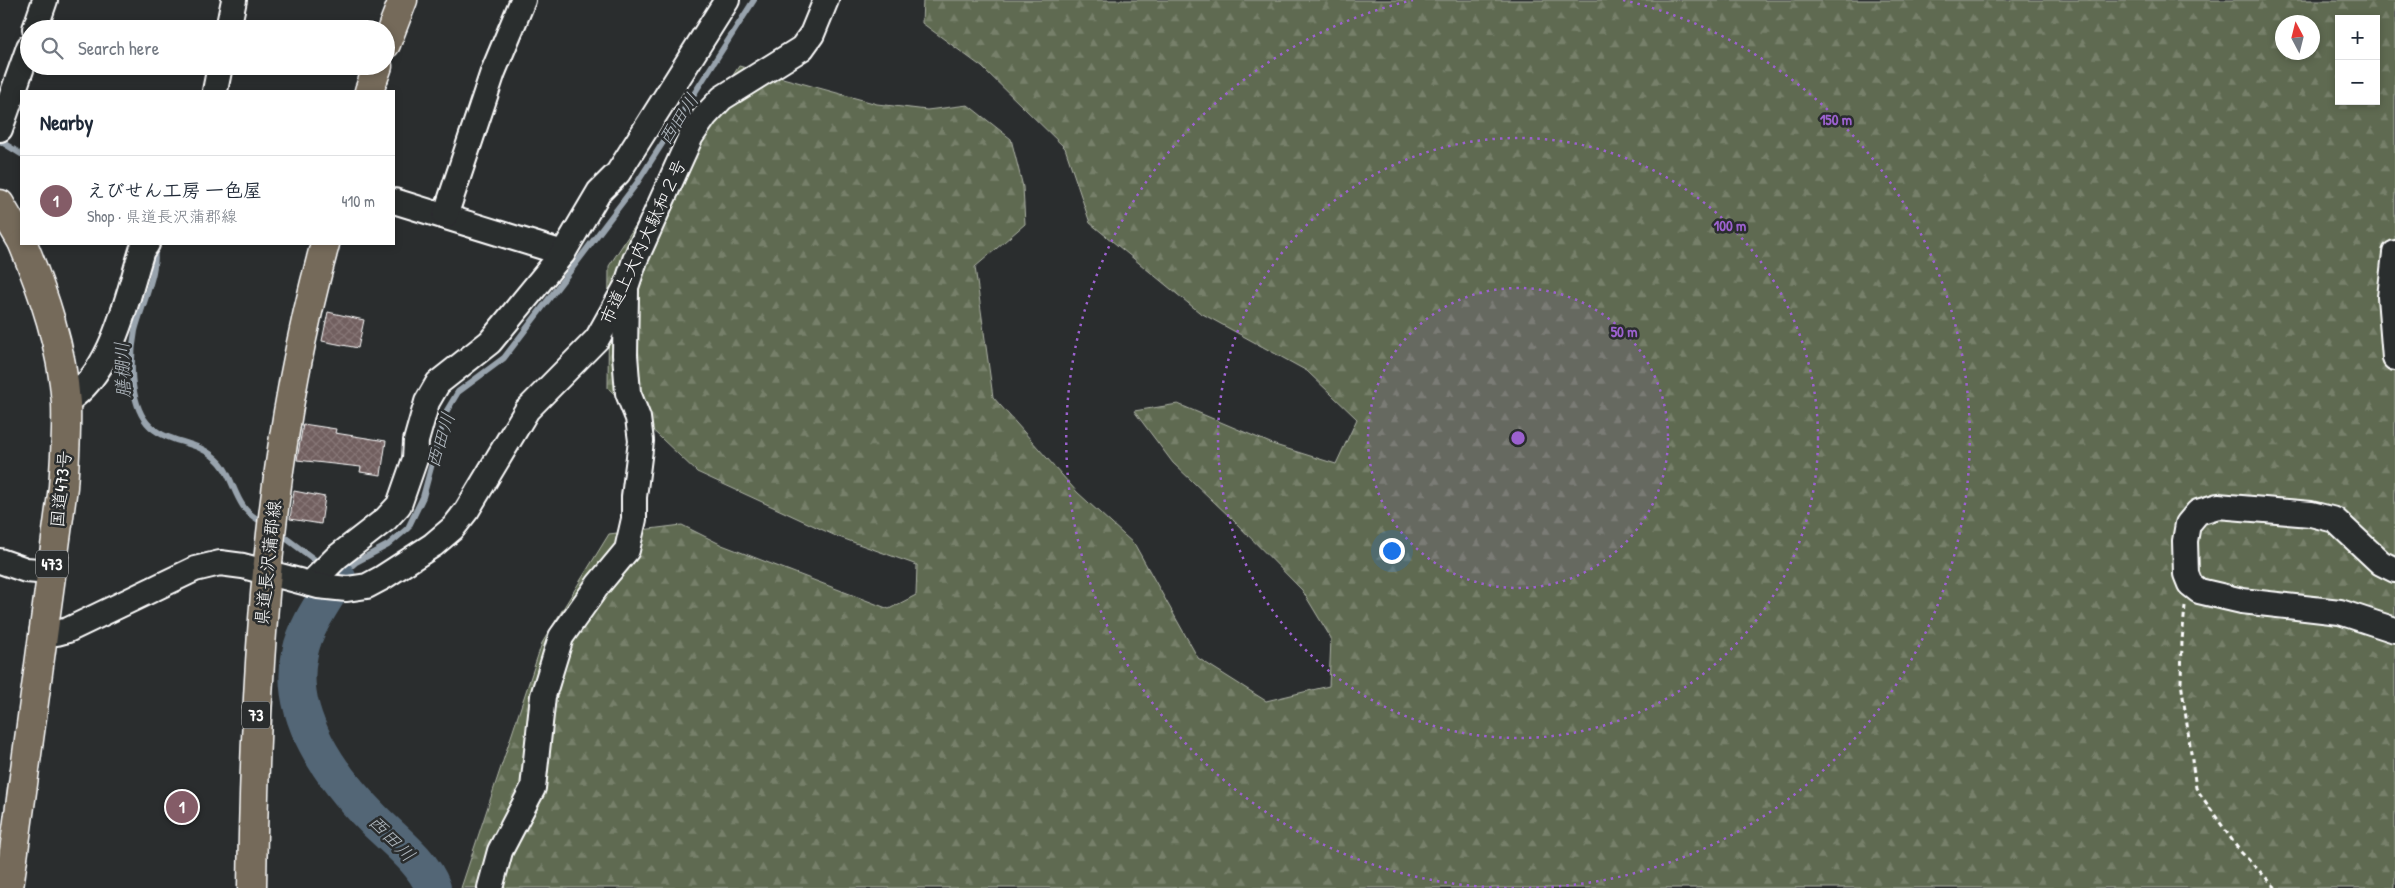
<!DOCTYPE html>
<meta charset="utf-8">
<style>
:root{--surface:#fff;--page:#f2f2f3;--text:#1f2937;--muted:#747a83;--line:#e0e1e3;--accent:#845c67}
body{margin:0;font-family:"Patrick Hand","Klee One",sans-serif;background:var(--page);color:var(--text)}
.controls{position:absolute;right:15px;top:15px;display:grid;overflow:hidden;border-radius:0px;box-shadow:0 2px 8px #0003}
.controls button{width:45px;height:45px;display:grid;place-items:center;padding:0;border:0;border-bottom:1px solid var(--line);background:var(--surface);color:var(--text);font:25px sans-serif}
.compass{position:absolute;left:2275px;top:15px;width:45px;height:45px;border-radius:50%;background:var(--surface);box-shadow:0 2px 8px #0003;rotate:353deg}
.you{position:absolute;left:1391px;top:550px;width:18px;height:18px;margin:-12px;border:4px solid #fff;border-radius:50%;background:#1a73e8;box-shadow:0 0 0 8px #1a73e833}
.badge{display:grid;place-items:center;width:32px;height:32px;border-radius:50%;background:var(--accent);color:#fff;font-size:16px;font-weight:700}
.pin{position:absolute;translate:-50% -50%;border:2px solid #fff;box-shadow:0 1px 5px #0006}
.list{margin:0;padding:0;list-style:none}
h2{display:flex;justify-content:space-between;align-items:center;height:65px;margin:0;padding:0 20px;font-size:21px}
h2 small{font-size:16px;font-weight:400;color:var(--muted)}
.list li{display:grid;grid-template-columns:32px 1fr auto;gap:15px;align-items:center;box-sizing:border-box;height:90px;padding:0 20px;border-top:1px solid var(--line)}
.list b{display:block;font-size:19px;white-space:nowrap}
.list p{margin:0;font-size:16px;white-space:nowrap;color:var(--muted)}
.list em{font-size:16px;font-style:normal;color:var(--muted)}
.icon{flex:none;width:28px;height:28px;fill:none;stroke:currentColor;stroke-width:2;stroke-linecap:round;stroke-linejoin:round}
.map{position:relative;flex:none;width:2395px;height:888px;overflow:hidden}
.search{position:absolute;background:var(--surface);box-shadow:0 2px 8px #0003;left:20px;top:20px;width:375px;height:55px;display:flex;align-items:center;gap:12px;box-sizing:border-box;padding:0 18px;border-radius:28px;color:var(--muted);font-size:19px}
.panel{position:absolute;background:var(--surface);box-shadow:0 2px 8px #0003;left:20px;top:90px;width:375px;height:155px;border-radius:0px}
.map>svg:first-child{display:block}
</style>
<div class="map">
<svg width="2395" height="888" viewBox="0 0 2395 888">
<defs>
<pattern id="forest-firs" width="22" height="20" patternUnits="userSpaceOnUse" patternTransform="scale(1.25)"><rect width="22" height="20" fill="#5f6a51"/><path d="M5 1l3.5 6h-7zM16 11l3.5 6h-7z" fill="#77806b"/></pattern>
<pattern id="building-cross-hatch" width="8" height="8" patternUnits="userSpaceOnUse" patternTransform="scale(1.25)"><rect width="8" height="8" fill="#715e5e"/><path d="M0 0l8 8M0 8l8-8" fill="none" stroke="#867676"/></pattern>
</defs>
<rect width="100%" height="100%" fill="#2a2d2e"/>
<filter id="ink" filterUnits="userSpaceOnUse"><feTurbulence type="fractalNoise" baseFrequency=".02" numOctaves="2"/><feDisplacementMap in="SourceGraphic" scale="10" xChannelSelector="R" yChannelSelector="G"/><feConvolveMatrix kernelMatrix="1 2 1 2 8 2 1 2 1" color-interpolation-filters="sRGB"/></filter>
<g filter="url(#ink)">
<path fill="url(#forest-firs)" stroke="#afb4a8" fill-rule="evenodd" d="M923,0H2395V888H461L542,643L609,534L682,525L722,545L889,609L916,595L917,565L836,536L697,472L608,388L609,266L739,66L877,104L927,110L968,105L1011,139L1023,187L1025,224L975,267L993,397L1077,492L1135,545L1198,658L1266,701L1329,686L1331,638L1302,590L1231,518L1173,463L1134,411L1178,404L1275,445L1336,464L1357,419L1307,371L1199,312L1090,223L1065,148L982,67L922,23ZM2339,19H2376V101H2339ZM2282,22H2312V52H2282Z"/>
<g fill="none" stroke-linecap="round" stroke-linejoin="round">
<g stroke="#98a3ad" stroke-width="6">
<polyline points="0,141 21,154"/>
<path d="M152,246C163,261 139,312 135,331C130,357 129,401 147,423C164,443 195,440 214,457C230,469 232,490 243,506C248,515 258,519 266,525"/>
<polyline points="279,533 323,566"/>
<polyline points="334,575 338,578 356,562 388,545 408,528 423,497 446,412 458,392 504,358 637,183 754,0"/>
</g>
<path stroke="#536676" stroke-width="36" d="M338,578C324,601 305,627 300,653C286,715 332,778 374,820C394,840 423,861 433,888"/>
</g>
<g fill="url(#building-cross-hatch)" stroke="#fff">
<polygon points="328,312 364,320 358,348 322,341"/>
<polygon points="303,424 336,429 335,433 386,441 381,475 360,472 361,467 297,460"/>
<polygon points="294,491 325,497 321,524 290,519"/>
</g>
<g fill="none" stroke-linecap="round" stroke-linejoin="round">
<g stroke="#fff" stroke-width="28">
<g id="minor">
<polyline points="35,29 45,0"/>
<polyline points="228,29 234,0"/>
<polyline points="215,91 220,66"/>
<polyline points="0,129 29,47"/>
<polyline points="394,201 563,253"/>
<polyline points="445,216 493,72 523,0"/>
<polyline points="2395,253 2390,297 2395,358"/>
<path d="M66,402C113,372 126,301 142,250L147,244"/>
<polyline points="0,561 26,570 50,572"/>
<polyline points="2395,570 2381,563 2335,520 2311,514 2218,506 2198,512 2188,524 2185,541 2186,574 2190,584 2199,591 2242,601 2340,612 2395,630"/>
<polyline points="310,584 337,557 386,519 399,505 415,459 416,441 427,402 438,383 490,342 563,253 599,192 618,173 727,0"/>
<polyline points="42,632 57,633 68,630 195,569 220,563 243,566 318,586 347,589 367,586 382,578 433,545 453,528 467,510 527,410 597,339 626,287 635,260 676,169 691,136 705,116 722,98 802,48 812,34 826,0"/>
<polyline points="490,888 500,851 533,788 543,696 561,637 598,585 627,550 634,519 634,497 641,441 638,418 628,393 625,355 626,291"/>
</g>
</g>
<g stroke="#fff" stroke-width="31">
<g id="primary">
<polyline points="386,44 403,0"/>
<polyline points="369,91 378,66"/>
<path d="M252,888C255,671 267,454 325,244"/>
</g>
</g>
<g stroke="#fff" stroke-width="31">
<g id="trunk">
<polyline points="0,204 21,240"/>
<path d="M9,888L63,487C65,459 67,431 66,403C62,347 44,294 23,244"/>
</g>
</g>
<polyline stroke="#fff" stroke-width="3" stroke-dasharray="5 4" stroke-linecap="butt" points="2185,606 2182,641 2181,682 2196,788 2239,850 2276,888"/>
<use href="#minor" stroke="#2a2d2e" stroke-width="24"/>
<use href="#primary" stroke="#746a5a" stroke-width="28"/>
<use href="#trunk" stroke="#746a5a" stroke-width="28"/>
</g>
</g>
<circle cx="1518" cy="438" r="150" fill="#9c61cf" fill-opacity=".12"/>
<g fill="none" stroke="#9c61cf" stroke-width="2.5" stroke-dasharray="2.5 5">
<circle cx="1518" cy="438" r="150"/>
<circle cx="1518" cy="438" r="300"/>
<path d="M1514 888A450 450 0 0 1 1413 0M1623 0A450 450 0 0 1 1522 888"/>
</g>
<g text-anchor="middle" stroke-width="5" stroke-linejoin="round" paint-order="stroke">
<g fill="#2a2d2e" stroke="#bfc0c0" stroke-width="1">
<rect x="36" y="550.5" width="32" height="27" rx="4"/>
<rect x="242" y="701.5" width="28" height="27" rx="4"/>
</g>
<g font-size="16" font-weight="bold" fill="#fff">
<text x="52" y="570">473</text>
<text x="256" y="721">73</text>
</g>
<g font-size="18" fill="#fff" stroke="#2a2d2e">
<text transform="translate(643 242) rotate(-65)" y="6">市道上大内大駄和２号</text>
<text transform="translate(61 489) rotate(-84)" y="6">国道473号</text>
<text transform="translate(268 563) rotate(-84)" y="6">県道長沢蒲郡線</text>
</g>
<g font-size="19" font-style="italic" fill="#b2bac1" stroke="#2a2d2e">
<text transform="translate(678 119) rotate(-57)" y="7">西田川</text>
<text transform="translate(122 370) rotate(-92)" y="7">膳棚川</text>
<text transform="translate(440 440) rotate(-73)" y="7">西田川</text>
<text transform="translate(392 838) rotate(45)" y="7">西田川</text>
</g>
</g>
<circle cx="1518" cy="438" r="8" fill="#9c61cf" stroke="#2a2d2e" stroke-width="2.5"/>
<g font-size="15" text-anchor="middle" font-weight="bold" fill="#9c61cf" stroke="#2a2d2e" stroke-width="5" stroke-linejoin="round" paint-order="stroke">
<text x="1836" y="125">150 m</text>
<text x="1730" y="231">100 m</text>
<text x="1624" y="337">50 m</text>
</g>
</svg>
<div class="controls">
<button>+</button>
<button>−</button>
</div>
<svg class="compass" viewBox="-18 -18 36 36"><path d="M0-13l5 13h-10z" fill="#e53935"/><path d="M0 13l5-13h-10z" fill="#747a83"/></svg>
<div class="you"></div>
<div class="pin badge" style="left:182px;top:807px">1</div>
<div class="search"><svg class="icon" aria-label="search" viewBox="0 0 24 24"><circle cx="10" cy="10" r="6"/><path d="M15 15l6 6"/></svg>Search here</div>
<section class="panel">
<h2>Nearby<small></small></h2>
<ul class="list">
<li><span class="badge">1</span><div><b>えびせん工房 一色屋</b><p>Shop · 県道長沢蒲郡線</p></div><em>410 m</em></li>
</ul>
</section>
</div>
